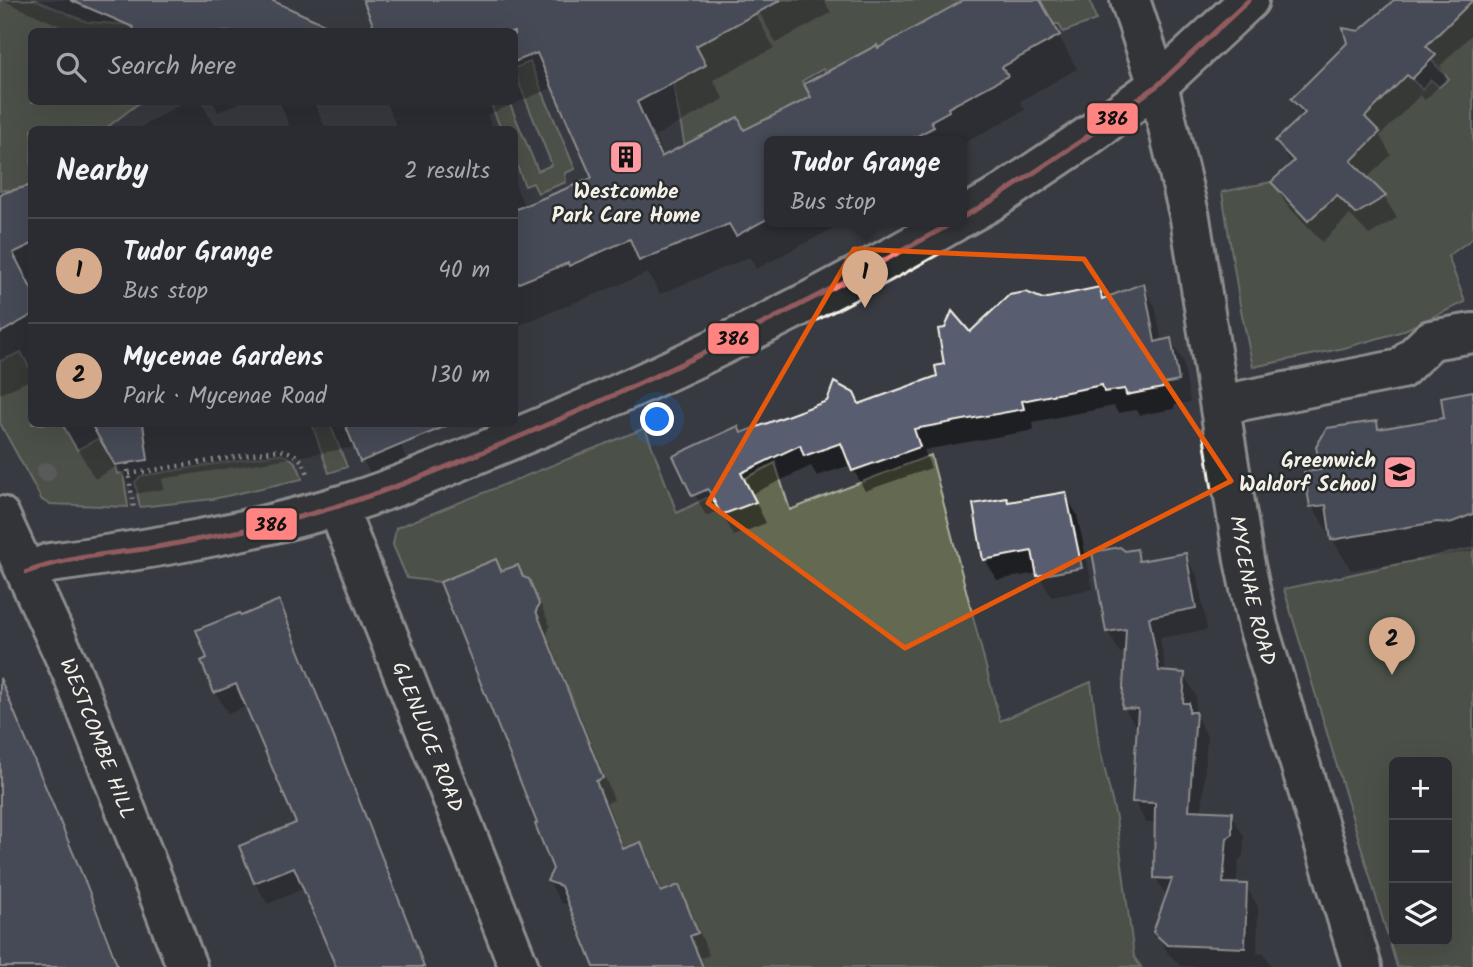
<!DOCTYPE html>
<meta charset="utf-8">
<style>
:root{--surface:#2a2c32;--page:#32343a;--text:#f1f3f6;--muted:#a5a7ac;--line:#46484d;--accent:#d6ab8b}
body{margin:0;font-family:Kalam,sans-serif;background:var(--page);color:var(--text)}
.controls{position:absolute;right:21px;bottom:21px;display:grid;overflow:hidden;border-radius:10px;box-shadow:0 7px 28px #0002}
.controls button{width:63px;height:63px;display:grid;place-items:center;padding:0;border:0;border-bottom:2px solid var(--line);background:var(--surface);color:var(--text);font:35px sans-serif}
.you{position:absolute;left:658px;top:420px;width:24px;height:24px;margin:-18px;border:5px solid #fff;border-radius:50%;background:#1a73e8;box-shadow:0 0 0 10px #1a73e833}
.badge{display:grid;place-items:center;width:46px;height:46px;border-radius:50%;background:var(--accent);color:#111;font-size:23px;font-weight:700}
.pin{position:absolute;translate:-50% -58px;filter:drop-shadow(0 2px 4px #0008)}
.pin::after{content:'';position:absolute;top:37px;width:24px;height:21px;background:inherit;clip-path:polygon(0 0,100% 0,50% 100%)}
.popup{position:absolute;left:764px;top:136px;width:203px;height:91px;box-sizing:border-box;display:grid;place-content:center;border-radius:10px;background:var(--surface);filter:drop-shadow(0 2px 5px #0005);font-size:23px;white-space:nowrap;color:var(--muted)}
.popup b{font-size:26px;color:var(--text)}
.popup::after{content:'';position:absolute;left:50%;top:100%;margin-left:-14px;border:14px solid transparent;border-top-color:var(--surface)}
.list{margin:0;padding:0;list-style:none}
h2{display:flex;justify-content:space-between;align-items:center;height:91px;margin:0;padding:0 28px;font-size:30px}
h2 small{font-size:23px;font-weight:400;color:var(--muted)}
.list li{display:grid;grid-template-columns:46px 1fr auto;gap:21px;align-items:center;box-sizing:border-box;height:105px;padding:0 28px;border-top:2px solid var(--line)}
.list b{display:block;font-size:26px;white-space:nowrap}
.list p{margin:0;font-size:23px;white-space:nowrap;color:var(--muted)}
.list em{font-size:23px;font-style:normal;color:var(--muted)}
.icon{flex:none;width:38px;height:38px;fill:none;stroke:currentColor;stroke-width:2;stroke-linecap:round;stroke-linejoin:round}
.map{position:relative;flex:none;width:1473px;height:967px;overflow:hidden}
.search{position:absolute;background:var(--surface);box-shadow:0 7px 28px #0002;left:28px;top:28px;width:490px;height:77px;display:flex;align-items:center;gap:18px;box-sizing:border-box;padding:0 24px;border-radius:10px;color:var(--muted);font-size:26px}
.panel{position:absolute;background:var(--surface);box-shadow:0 7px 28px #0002;left:28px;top:126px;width:490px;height:301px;border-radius:10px}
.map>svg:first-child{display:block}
</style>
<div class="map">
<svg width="1473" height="967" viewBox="0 0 1473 967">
<rect width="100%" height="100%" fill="#383b42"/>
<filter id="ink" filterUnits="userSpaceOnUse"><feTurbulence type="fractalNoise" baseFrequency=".0143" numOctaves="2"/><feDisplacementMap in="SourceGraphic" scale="14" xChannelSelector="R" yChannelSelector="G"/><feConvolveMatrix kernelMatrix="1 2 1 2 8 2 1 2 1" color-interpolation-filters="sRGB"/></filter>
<g filter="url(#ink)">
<g fill="#646b51" stroke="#acae9c" stroke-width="2" fill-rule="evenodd">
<polygon points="0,0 36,0 87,22 229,31 32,32 32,102 140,102 105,129 32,130 31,185 13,190 0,190"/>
<polygon points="714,0 977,0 943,12 918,26 884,57 877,46 827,75 823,69 802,81 816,108 744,130 737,117 708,133 687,158 673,83 657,53"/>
<polygon points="1040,0 1090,0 1096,20 1063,32 1059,24 1053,24"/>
<polygon points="1471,2 1473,3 1473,238 1448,256 1465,302 1400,332 1344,348 1253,367 1240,305 1222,192 1271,182 1308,221 1337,195 1356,214 1386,196 1314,123 1360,152 1380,132 1365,117 1407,75 1422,89 1431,80 1439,87 1449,79 1419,47 1440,33"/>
<polygon points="530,62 575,169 565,173 566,182 538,193 533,183 525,186 515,161 514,130 501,129 490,102 509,102 538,171 552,165 515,73 515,68"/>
<polygon points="21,352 31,371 32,424 62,424 77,450 99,438 115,465 117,474 123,473 128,507 49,504 42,500 0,423 0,361"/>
<polygon points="312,424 330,424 347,467 329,473"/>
<polygon points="645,428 677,513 775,463 790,510 931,455 1000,721 1091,682 1099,745 1116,818 1134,957 1141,967 703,967 698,955 660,948 698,932 679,885 640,901 619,851 586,785 603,778 594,754 577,761 559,718 577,710 568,687 550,695 520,618 536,612 539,604 529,580 501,571 496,559 440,582 407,578 393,545 396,528"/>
<path d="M278,454C293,456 299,465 302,479L213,499L140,507L135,482L141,476Z"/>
<path d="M1473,548V967H1397L1284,589ZM1394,762H1447V941H1394Z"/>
</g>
<g fill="#0007">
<polygon points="2,0 273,0 260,24 338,32 74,32"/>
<polygon points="365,0 748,0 774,48 713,80 724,99 655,136 664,157 744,132 813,98 878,50 967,0 1039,0 1077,69 1020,101 1025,110 966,142 967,145 961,148 961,142 769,142 769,222 845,222 756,269 750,257 660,294 648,273 514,327 514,182 525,208 594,178 554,87 487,115 493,130 398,130 386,102 514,102 514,32"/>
<polygon points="759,0 824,0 831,13 776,43 754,3"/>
<polygon points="1392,0 1473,0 1473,33 1440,66 1447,78 1425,100 1420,95 1380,136 1391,155 1366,179 1384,197 1397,218 1369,235 1350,215 1322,242 1286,204 1274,183 1292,165 1277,141 1303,117 1293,100"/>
<polygon points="184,102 201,102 217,130 136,130"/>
<polygon points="213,102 241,102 218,112"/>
<polygon points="280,102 314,102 326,130 291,130"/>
<polygon points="32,187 32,379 0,394 0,195"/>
<polygon points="1143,285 1155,306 1162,342 1171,340 1183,361 1190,402 1174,405 1174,409 1140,415 1136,410 1118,413 1114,406 1033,422 1034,430 924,450 931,468 865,491 851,465 817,476 811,466 752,494 766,523 734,536 720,510 706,516 676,457 741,435 860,405 939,377 969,335 1043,301 1100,289 1105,299"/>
<polygon points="1472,386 1473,386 1473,551 1351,570 1312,506 1323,471 1376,423 1380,431 1446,419 1473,393"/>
<polygon points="64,424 417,424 395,432 414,476 379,490 356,447 162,479 164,489 134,494 117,466 95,479"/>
<polygon points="1065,494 1077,515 1093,589 1051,597 1038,573 997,580 985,559 1008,503"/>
<polygon points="1136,551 1143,562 1185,555 1198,577 1207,630 1160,638 1166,673 1184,674 1196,696 1195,714 1207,736 1202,813 1231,814 1244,836 1243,856 1239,860 1236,885 1246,886 1258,907 1257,953 1264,953 1272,967 1181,966 1168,953 1155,931 1167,897 1155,877 1156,823 1146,823 1134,801 1138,729 1124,708 1127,652 1120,653 1108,632 1124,553"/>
<polygon points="502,573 528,581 540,603 550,626 547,634 614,800 607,803 625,850 640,844 652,866 664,893 678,887 690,909 709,955 701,958 705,967 596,967 571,906 561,903 549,881 555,869"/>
<polygon points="278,603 290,624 426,967 339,967 305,888 268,904 255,883 241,847 298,824 247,706 228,714 216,693 204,662 241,618"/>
<polygon points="0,677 98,910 120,967 19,967 0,919"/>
</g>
<g fill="#595d6f" stroke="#f4f1e8" stroke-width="2">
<polygon points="70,0 271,0 342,32 135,32 133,27"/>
<polygon points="363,0 781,0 696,46 706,65 637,102 661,157 738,117 744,130 811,97 804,84 877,45 878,48 964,0 1040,0 1060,35 1002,67 1008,76 948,108 949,111 931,121 934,127 906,142 769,142 769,218 736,236 729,224 639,261 630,239 569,266 568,263 514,285 514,210 592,178 537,53 514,62 514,32 376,32"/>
<polygon points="1394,0 1473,0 1426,46 1436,55 1412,79 1407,75 1365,117 1380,132 1351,161 1386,196 1356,214 1337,195 1308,221 1271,182 1294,161 1275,141 1305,113 1291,99 1347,43 1343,28 1359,31"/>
<polygon points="32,185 32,244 13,253 32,290 32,315 0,333 0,194"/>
<polygon points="1144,283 1155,342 1171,338 1179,381 1163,384 1163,388 1126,395 1125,389 1104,392 1102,385 1022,401 1024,409 914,429 920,447 852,471 841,443 804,456 800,445 741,473 756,502 721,515 708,489 692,496 673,456 738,426 741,433 827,401 834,382 854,393 859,404 937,376 935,366 944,364 938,329 945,328 952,311 970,332 1009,295 1026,292 1043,299 1100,287 1102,299"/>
<polygon points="1473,391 1473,514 1450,523 1437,522 1331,540 1326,505 1310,507 1304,472 1321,470 1316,447 1327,428 1377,421 1378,429 1444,418 1441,397"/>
<polygon points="91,424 143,424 148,460 115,465"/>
<polygon points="345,424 451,424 360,462"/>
<polygon points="1066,492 1082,568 1037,576 1032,551 983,560 973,504 1007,498 1008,502"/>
<polygon points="1120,547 1125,551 1137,549 1139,561 1186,553 1196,608 1149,617 1159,671 1185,673 1183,703 1189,703 1189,712 1196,712 1189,810 1232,812 1232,835 1227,838 1223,883 1247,884 1245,948 1167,945 1153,932 1172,879 1154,878 1155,803 1132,802 1138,709 1122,708 1126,629 1106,632 1092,552"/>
<polygon points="496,559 501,571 518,565 523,577 529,579 539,604 536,611 603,778 596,781 623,849 641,842 661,892 679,885 698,933 690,936 703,967 594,967 561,886 547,881 553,869 535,824 537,823 440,582"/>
<polygon points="279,600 409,925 424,967 336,967 294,867 254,883 239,846 296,823 236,684 214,693 201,661 207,658 196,630 239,613 241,616"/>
<polygon points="0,678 87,886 118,967 0,967"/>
</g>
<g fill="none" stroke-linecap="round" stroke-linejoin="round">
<g stroke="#f4f1e8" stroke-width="44">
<g id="minor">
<path id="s1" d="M1130,0L1158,85L1190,218L1244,560L1258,626L1362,967"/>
<polyline points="961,218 993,200 1084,139 1158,85 1249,0"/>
<polyline points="1220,405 1401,369 1431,340 1473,333"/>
<path id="s2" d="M337,506L519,967"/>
<path id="s3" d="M0,516L74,677L187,967"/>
<path d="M27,572L50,563C145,550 242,534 335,507C396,489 454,463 513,439C665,377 811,304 954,222"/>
</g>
</g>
<g stroke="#f4f1e8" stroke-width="4.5" stroke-dasharray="2 5" stroke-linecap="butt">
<polyline points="127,463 134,510"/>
<path d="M129,474L278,450C294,451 304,459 308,475"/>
</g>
<use href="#minor" stroke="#2a2d2e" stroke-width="38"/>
<g stroke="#2a2d2e" stroke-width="10">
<g id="bus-1">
<polyline points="961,218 993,200 1084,139 1158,85 1249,0"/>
<path d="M27,572C66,557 110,554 151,548C214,537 277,525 338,506C400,487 461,461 521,436C670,373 813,301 954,222"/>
</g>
</g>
<use href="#bus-1" stroke="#ff8380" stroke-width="5"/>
</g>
<circle fill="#7c7e78" cx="46" cy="472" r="10"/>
</g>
<path d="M0 0H1473V967H0ZM854,249L1084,259L1231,481L905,648L708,503Z" fill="#383b42" fill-opacity=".55" fill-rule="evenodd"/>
<path fill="none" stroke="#e8590c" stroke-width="5" stroke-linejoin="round" d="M854,249L1084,259L1231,481L905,648L708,503Z"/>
<defs>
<g id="building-square" transform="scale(1.75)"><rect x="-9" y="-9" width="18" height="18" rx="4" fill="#ff9aa2" stroke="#2a2d2e"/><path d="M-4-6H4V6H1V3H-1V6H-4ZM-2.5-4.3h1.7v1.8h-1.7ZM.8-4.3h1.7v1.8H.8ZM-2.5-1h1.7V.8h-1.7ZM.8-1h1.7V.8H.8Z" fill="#111"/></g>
<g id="school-square" transform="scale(1.75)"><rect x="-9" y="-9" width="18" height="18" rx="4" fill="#ff9aa2" stroke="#2a2d2e"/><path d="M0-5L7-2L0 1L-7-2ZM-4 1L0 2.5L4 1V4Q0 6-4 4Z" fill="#111"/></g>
</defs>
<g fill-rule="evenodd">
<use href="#building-square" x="626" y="157"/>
<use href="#school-square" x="1400" y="472"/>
</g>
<g text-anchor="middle" stroke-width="5" stroke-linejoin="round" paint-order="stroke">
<g font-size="21" font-weight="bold" fill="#f4f1e8" stroke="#2a2d2e">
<text x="626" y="198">Westcombe<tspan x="626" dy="24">Park Care Home</tspan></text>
<text x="1376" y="467" text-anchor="end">Greenwich<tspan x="1376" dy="24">Waldorf School</tspan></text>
</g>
<g font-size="21" fill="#f4f1e8" stroke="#2a2d2e">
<text dy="7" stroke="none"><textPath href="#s1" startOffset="604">MYCENAE ROAD</textPath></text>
<text dy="7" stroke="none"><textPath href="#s2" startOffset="248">GLENLUCE ROAD</textPath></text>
<text dy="7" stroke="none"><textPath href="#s3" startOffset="243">WESTCOMBE HILL</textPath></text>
</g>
</g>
<g stroke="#2a2d2e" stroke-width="2.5">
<rect x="1086" y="102" width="53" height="33" rx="7" fill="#ff8380"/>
<rect x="707" y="322" width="53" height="33" rx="7" fill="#ff8380"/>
<rect x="245" y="507" width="53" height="34" rx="7" fill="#ff8380"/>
</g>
<g font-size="19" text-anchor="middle" font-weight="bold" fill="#111">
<text x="1112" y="125">386</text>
<text x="733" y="345">386</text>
<text x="271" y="531">386</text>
</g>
</svg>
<div class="controls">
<button>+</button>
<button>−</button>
<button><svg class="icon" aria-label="layers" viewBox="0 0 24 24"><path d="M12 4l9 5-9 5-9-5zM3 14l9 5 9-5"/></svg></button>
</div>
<div class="you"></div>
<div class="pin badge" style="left:865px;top:308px">1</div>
<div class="popup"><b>Tudor Grange</b>Bus stop</div>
<div class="pin badge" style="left:1392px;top:675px">2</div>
<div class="search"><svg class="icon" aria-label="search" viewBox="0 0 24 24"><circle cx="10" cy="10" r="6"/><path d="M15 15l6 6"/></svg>Search here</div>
<section class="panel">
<h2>Nearby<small>2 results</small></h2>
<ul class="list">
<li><span class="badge">1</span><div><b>Tudor Grange</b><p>Bus stop</p></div><em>40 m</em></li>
<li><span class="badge">2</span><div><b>Mycenae Gardens</b><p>Park · Mycenae Road</p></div><em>130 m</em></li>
</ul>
</section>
</div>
